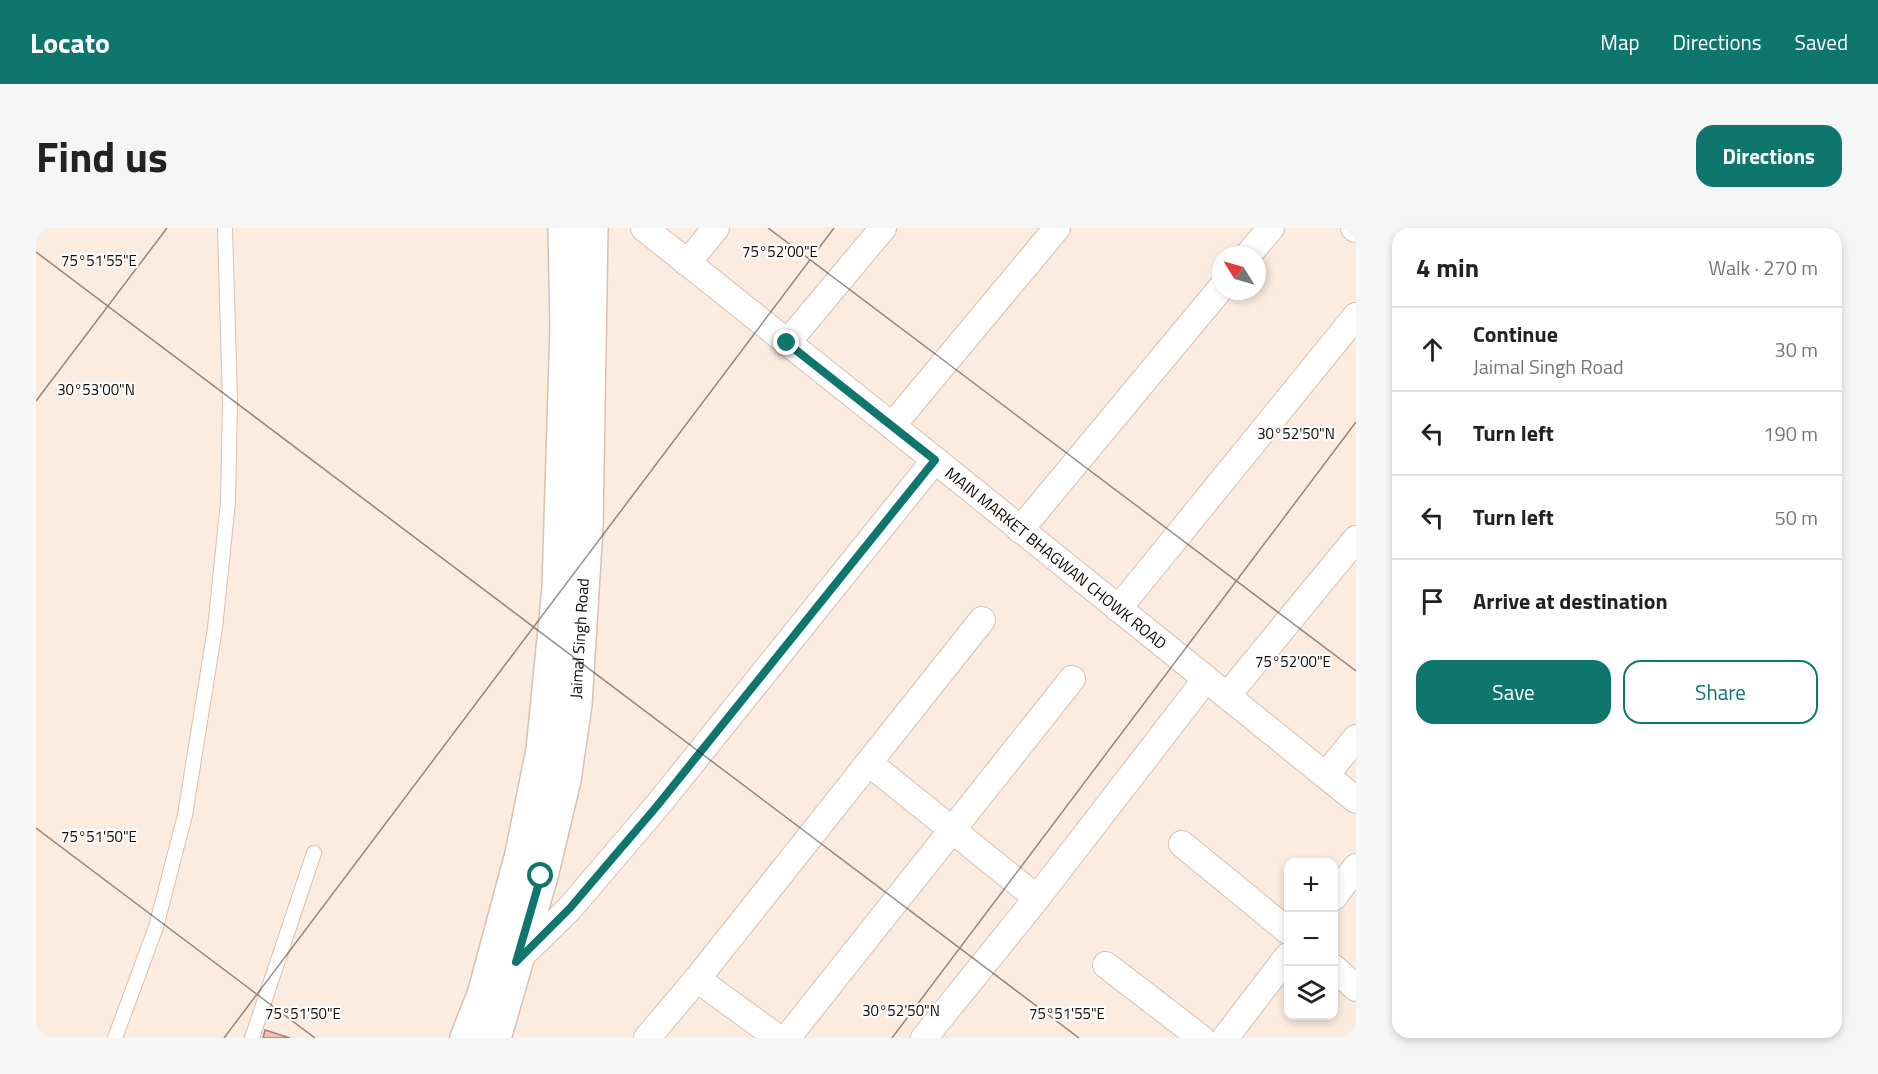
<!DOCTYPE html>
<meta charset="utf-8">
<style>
:root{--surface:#fff;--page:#f6f6f6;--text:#222;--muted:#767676;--line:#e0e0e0;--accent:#0f766e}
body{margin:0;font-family:"Titillium Web",sans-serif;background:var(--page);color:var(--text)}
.controls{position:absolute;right:18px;bottom:18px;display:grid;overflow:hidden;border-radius:12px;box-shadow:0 3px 9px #0003}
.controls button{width:54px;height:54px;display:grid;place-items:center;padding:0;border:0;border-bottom:2px solid var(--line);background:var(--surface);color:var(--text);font:30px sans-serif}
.compass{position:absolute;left:1176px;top:18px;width:54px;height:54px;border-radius:50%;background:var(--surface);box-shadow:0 3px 9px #0003;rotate:307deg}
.stop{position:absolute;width:18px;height:18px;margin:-14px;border:4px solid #0f766e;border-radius:50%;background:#fff}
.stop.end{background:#0f766e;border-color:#fff;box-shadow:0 2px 6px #0008}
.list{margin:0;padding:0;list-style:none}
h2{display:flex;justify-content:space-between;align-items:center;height:78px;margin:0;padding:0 24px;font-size:26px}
h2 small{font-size:20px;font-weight:400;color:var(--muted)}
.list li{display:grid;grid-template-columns:39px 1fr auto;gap:18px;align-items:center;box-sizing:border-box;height:84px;padding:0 24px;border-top:2px solid var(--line)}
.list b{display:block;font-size:22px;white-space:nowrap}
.list p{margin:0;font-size:20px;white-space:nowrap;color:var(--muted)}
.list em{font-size:20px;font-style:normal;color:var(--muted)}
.actions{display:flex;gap:12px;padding:18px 24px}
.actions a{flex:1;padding:14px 0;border:2px solid var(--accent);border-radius:18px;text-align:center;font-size:21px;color:var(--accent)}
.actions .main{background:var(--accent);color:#fff}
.icon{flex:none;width:33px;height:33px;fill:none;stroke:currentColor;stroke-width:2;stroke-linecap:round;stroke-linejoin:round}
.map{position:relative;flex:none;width:1320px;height:810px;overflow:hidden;border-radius:18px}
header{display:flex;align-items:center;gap:36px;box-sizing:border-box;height:84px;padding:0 30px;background:var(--accent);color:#fff}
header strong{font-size:28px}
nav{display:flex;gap:33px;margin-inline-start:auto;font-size:21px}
.intro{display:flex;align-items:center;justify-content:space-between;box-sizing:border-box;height:144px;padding:0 36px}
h1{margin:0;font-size:42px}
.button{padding:15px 27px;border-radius:18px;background:var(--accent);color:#fff;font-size:21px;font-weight:700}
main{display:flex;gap:36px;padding:0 36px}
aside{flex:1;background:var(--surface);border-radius:18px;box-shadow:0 3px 9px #0003}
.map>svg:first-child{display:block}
</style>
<header>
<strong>Locato</strong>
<nav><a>Map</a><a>Directions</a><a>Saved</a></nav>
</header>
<div class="intro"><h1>Find us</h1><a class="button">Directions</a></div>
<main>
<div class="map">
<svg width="1320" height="810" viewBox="0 0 1320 810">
<rect width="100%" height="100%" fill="#fcebdf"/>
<polygon fill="#fbbfb0" stroke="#9d847e" stroke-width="1.5" points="229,802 254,810 227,810"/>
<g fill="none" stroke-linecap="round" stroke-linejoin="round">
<g stroke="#d6c1b2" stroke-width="16">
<g id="service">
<polyline points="79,810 120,699 149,587 179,400 192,274 194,173 189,0"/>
<polyline points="216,810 278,625"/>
</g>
</g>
<g stroke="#d6c1b2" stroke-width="28">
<g id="minor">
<path id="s1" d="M608,0L899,232L1320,572"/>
<polyline points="1318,0 1320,1"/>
<polyline points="1212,27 1235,0"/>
<polyline points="651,35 680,0"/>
<polyline points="751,115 847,0"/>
<polyline points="856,198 1021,0"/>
<polyline points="984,302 1185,60"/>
<polyline points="1082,381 1320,88"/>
<polyline points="1191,468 1320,311"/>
<polyline points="833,535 1001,670"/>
<polyline points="1290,547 1320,510"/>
<polyline points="1146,616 1252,703"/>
<polyline points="1298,669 1320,639"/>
<polyline points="480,733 534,680 621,578 899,232"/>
<polyline points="1070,737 1165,810"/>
<polyline points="1298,740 1320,760"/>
<polyline points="661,751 742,810"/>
<polyline points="611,810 661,751 946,392"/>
<polyline points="751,810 1036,451"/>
<polyline points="888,810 1001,670 1170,451"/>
<polyline points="1189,810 1252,728"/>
</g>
</g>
<g stroke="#d6c1b2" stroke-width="36">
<g id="tertiary">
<polyline points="431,810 448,767 486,626 507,522 523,360 531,99 529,0"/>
<path id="s2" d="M458,810L505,648L528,552L539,476L550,299L555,0"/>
</g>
</g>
<use href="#service" stroke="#fff" stroke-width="14"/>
<use href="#minor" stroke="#fff" stroke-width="26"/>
<use href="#tertiary" stroke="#fff" stroke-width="33"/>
</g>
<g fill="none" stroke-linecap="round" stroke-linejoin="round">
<polyline stroke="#0f766e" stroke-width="8" points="505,648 480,734 534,680 621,578 899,232 751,115"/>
</g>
<path fill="none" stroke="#110a06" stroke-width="1.5" stroke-opacity="0.45" d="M732,0L1320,443M0,24L1043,810M0,173L131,0M0,600L279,810M188,810L798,0M856,810L1320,194"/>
<g text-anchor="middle" stroke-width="4.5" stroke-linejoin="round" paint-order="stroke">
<g font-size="16" fill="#110a06" stroke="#fcfcfc">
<text dy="6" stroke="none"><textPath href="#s1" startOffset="528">MAIN MARKET BHAGWAN CHOWK ROAD</textPath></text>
<text dy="6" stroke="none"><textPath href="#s2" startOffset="410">Jaimal Singh Road</textPath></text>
</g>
</g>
<g font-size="15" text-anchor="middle" fill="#110a06" stroke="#fcfcfc" stroke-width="4.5" stroke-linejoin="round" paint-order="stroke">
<text x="744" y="29">75°52'00"E</text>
<text x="63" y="38">75°51'55"E</text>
<text x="60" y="167">30°53'00"N</text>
<text x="1260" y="211">30°52'50"N</text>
<text x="1257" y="439">75°52'00"E</text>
<text x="63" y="614">75°51'50"E</text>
<text x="865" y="788">30°52'50"N</text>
<text x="267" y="791">75°51'50"E</text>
<text x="1031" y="791">75°51'55"E</text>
</g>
</svg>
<div class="controls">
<button>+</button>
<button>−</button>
<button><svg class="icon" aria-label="layers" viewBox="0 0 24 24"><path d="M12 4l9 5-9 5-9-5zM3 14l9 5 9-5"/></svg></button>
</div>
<svg class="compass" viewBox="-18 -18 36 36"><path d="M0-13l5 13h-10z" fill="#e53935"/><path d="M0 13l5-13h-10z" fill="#767676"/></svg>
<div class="stop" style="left:505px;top:648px"></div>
<div class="stop end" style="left:751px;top:115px"></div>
</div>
<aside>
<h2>4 min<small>Walk · 270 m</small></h2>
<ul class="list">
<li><svg class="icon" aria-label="ahead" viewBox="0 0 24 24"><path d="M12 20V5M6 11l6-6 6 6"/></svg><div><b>Continue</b><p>Jaimal Singh Road</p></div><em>30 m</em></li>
<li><svg class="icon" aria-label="left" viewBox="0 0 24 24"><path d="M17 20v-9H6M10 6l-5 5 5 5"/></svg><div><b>Turn left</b></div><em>190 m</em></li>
<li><svg class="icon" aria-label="left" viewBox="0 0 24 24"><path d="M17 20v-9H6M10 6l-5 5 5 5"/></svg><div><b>Turn left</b></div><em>50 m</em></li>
<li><svg class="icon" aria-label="arrive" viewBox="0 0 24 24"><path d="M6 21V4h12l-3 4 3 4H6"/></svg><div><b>Arrive at destination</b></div></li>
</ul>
<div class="actions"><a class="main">Save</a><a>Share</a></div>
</aside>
</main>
